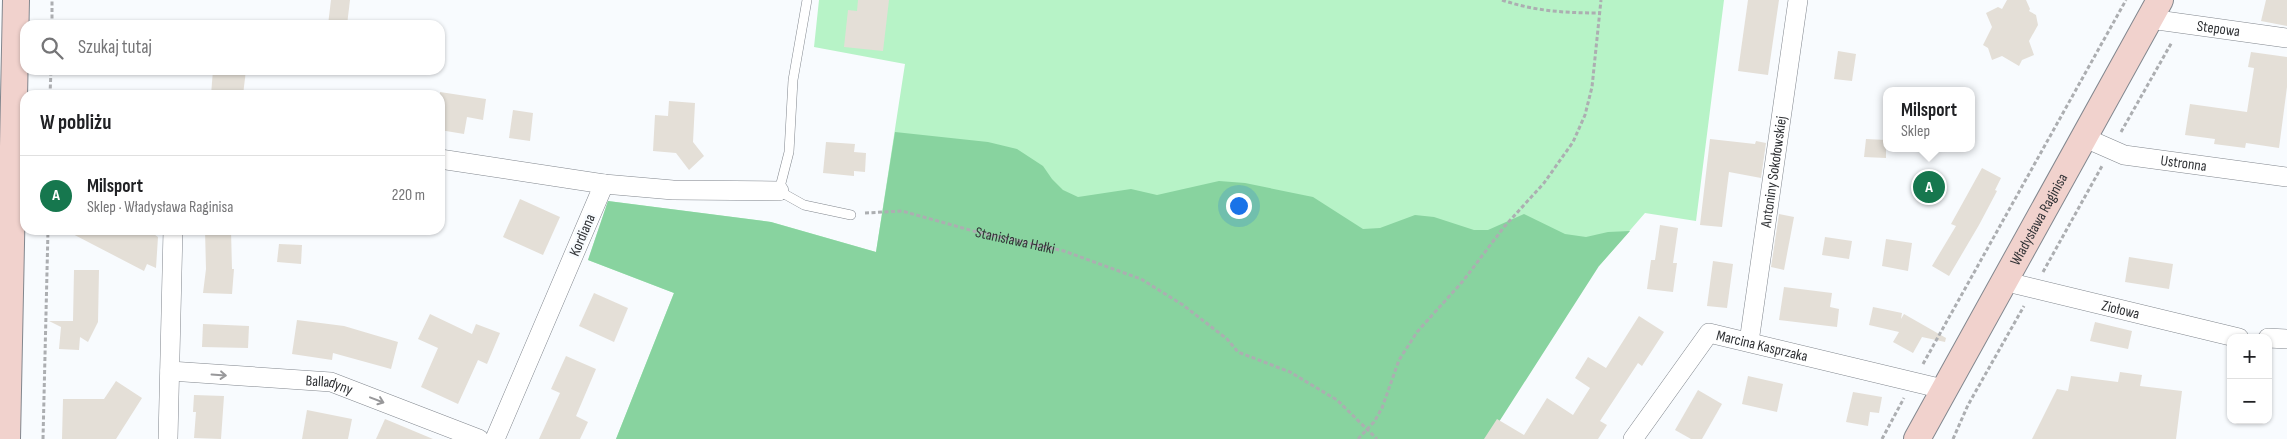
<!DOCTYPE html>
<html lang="pl">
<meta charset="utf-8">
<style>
:root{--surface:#fff;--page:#f2f2f2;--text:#202124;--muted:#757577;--line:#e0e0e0;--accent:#16774e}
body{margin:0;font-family:"Sofia Sans Condensed",sans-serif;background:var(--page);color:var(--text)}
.controls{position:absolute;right:15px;bottom:15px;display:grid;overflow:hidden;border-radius:10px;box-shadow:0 1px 4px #0004}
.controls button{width:45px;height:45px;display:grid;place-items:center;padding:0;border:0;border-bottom:1px solid var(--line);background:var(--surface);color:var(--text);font:25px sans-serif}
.you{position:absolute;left:1238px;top:205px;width:18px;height:18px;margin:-12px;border:4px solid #fff;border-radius:50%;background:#1a73e8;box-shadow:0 0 0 8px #1a73e833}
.badge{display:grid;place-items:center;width:32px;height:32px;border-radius:50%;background:var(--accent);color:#fff;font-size:16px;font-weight:700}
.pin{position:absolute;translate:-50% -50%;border:2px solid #fff;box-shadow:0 1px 5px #0006}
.popup{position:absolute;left:1883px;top:87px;width:92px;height:65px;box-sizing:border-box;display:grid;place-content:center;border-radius:10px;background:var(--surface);filter:drop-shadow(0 1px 4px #0005);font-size:16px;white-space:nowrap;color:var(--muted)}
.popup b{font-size:19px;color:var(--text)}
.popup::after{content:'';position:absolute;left:50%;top:100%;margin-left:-10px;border:10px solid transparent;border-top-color:var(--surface)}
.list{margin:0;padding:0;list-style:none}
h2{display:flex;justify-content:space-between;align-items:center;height:65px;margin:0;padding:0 20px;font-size:21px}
h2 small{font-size:16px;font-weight:400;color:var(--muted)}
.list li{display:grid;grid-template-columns:32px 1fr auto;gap:15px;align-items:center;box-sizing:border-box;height:80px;padding:0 20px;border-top:1px solid var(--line)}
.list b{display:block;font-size:19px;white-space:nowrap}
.list p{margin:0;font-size:16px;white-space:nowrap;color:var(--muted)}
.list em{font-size:16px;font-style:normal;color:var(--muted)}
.icon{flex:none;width:28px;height:28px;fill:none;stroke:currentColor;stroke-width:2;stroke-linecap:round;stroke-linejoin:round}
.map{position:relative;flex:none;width:2287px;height:439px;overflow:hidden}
.search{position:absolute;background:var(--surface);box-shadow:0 1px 4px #0004;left:20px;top:20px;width:425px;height:55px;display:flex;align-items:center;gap:12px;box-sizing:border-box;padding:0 18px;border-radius:15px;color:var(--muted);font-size:19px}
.panel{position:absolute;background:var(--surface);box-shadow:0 1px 4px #0004;left:20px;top:90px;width:425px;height:145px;border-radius:15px}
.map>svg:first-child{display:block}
</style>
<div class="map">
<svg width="2287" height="439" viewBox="0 0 2287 439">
<rect width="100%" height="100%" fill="#f8fbfe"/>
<polygon fill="#b7f3c7" points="819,0 1724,0 1696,221 1645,213 1599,266 616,439 674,293 588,260 608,201 771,222 876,252 905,64 814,47"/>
<polygon fill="#88d39f" points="895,132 988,142 1017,149 1043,166 1052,179 1063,190 1078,197 1131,189 1157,195 1219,181 1245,183 1313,197 1363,229 1380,228 1415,215 1434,217 1474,230 1488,230 1524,214 1565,234 1586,237 1608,232 1630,231 1599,266 1488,439 616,439 674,293 588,260 608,201 771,222 876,252"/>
<g fill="#e4dfd7">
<polygon points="331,0 350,0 347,25 328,25"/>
<polygon points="858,0 889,0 883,51 844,47 848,10 857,11"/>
<polygon points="1748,0 1779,0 1768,75 1738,71"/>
<polygon points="2007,0 2026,0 2030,9 2029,11 2036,15 2038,25 2029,41 2034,55 2022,60 2019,66 2002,56 1992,60 1988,48 1983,45 1992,27 1986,13 1998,7 2002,9"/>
<polygon points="2266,0 2287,0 2287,26 2261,21"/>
<polygon points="1838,51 1856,54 1852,81 1834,79"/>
<polygon points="2251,52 2287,57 2287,87 2279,148 2246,143 2245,148 2214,144 2215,139 2185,135 2190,104 2247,112 2254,68 2248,67"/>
<polygon points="213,70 246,70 243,95 211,95"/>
<polygon points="440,92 486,99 483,120 467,117 464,134 440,130"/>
<polygon points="669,101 695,103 693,142 704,156 689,170 676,153 653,151 655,115 668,116"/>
<polygon points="513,110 533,113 530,141 509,138"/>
<polygon points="1710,139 1755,144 1756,141 1766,143 1761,178 1729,172 1722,227 1700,225"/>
<polygon points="1866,139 1886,140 1886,158 1864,157"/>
<polygon points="826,142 855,144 854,152 866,153 865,172 854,171 854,176 823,173"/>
<polygon points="1982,168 2001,178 1995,190 1997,191 1979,225 1949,276 1932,266 1956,226 1951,224"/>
<polygon points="520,199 560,217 543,255 503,237"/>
<polygon points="1779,214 1794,217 1784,270 1771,267"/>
<polygon points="1660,225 1678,228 1673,263 1677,263 1673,292 1647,289 1651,260 1655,260"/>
<polygon points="65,230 148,230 158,237 156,268 147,264 144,271"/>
<polygon points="205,230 231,230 232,269 234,269 232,294 203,293 206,269"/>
<polygon points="1825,237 1852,241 1849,259 1822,255"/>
<polygon points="1886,239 1912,243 1908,271 1882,266"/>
<polygon points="279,244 302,245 301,264 277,262"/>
<polygon points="2129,257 2173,264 2169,289 2125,282"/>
<polygon points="1713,261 1733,264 1727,308 1707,306"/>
<polygon points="74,270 99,270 98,322 88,342 80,337 79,350 59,349 61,327 49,321 73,321"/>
<polygon points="1784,287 1832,293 1830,307 1839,309 1837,327 1779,320"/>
<polygon points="594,293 628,308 614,342 579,326"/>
<polygon points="1873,307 1902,313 1901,319 1904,314 1946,338 1945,342 1922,337 1913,353 1893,342 1899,332 1869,325"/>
<polygon points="430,314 472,334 476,324 500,333 487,364 478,360 458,404 421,387 438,348 418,339"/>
<polygon points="1639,316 1664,332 1642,366 1638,363 1600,421 1607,425 1598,439 1484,439 1497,419 1524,435 1547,398 1573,415 1590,388 1575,378 1588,357 1606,368"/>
<polygon points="297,320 344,326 398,342 391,369 333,353 332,360 292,354"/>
<polygon points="2095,322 2132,331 2128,349 2090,341"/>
<polygon points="203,324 249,326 248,348 202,347"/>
<polygon points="566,356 596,369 576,416 588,422 580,439 539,439 560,393 551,389"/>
<polygon points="2120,372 2142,375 2140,386 2182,391 2176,439 2032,439 2057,389 2068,391 2071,376 2118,382"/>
<polygon points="1748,376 1783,384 1777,412 1742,404"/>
<polygon points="116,381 142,398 116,439 62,439 63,399 104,399"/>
<polygon points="1698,390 1722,404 1702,439 1691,439 1675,430"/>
<polygon points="1853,392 1882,397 1879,413 1870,412 1868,426 1846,422"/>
<polygon points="194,395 224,396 221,439 194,438 196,412 193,412"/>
<polygon points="307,410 352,419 348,439 302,439"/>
<polygon points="385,419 433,439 376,439"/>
</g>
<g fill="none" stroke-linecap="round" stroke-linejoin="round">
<g stroke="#82878e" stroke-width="10">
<polyline id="lane" points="807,0 793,80 789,152 779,191 804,205 851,215"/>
</g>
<g stroke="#82878e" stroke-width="20">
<g id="street">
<path id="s2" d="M2150,19L2287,38"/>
<path id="s3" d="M2083,137L2124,155L2287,177"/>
<polyline points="440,159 604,184 495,439"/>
<polyline points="604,184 673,190 779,191"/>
<path id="s4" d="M2003,281L2239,338"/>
<polyline points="2268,338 2287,339"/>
<path id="s5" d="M1749,342L1798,0"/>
<path id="s6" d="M170,371L331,382L479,439"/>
<polyline points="168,439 173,230"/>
<path id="s7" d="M1633,439L1709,333L1943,389"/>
</g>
</g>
<g stroke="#82878e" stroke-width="28">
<g id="secondary">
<polyline points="7,439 16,0"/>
<path id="s8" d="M1917,439L2160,0"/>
</g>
</g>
<g stroke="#acaeb1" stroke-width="3" stroke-dasharray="4 2.5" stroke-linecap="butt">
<path d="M1502,0C1534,11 1565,13 1599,13"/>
<polyline points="52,25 52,0"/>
<polyline points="50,95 51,70"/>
<polyline points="2121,132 2172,42"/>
<path id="s1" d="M865,213L902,211L977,232L1064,251L1141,279L1183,305L1227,339L1238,352L1290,372L1337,400L1377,439"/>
<polyline points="2043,272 2102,166"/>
<polyline points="1923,364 2126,0"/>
<polyline points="43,439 48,230"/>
<polyline points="1358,439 1374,422 1382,408 1399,360 1417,332 1463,281 1504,227 1544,183 1573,142 1585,115 1592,87 1601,0"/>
<polyline points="1882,439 1904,398"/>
<polyline points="1953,439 1968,405 2024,306"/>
</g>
<use href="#lane" stroke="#fff" stroke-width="9"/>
<use href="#street" stroke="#fff" stroke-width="19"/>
<use href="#secondary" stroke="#f1d2cd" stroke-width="26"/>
</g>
<defs><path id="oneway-shaft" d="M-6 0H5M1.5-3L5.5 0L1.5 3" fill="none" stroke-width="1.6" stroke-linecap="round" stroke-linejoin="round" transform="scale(1.25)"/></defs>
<g stroke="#98989a">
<use href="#oneway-shaft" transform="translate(219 375) rotate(4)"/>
<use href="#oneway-shaft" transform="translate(377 400) rotate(21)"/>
</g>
<g text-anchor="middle" stroke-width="5" stroke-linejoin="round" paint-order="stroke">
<g font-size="15" fill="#303235" stroke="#f8fbfe">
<text dy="5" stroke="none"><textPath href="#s2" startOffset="69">Stepowa</textPath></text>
<text dy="5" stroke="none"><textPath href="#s3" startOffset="105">Ustronna</textPath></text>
<text dy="5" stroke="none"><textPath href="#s5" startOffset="172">Antoniny Sokołowskiej</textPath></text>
<text dy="5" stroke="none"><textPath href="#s8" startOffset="251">Władysława Raginisa</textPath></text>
<text transform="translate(582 235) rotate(-67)" y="5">Kordiana</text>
<text dy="5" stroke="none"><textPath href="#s1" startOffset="154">Stanisława Hałki</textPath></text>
<text dy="5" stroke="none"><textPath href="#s4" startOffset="121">Ziołowa</textPath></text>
<text dy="5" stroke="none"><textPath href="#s7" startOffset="185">Marcina Kasprzaka</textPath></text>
<text dy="5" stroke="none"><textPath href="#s6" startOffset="160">Balladyny</textPath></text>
</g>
</g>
</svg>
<div class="controls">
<button>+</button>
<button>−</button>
</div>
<div class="you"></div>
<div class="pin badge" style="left:1929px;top:187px">A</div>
<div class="popup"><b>Milsport</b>Sklep</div>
<div class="search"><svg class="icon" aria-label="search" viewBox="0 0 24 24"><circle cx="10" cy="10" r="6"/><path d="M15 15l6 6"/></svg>Szukaj tutaj</div>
<section class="panel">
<h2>W pobliżu<small></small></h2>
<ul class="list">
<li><span class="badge">A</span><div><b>Milsport</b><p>Sklep · Władysława Raginisa</p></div><em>220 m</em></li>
</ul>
</section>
</div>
